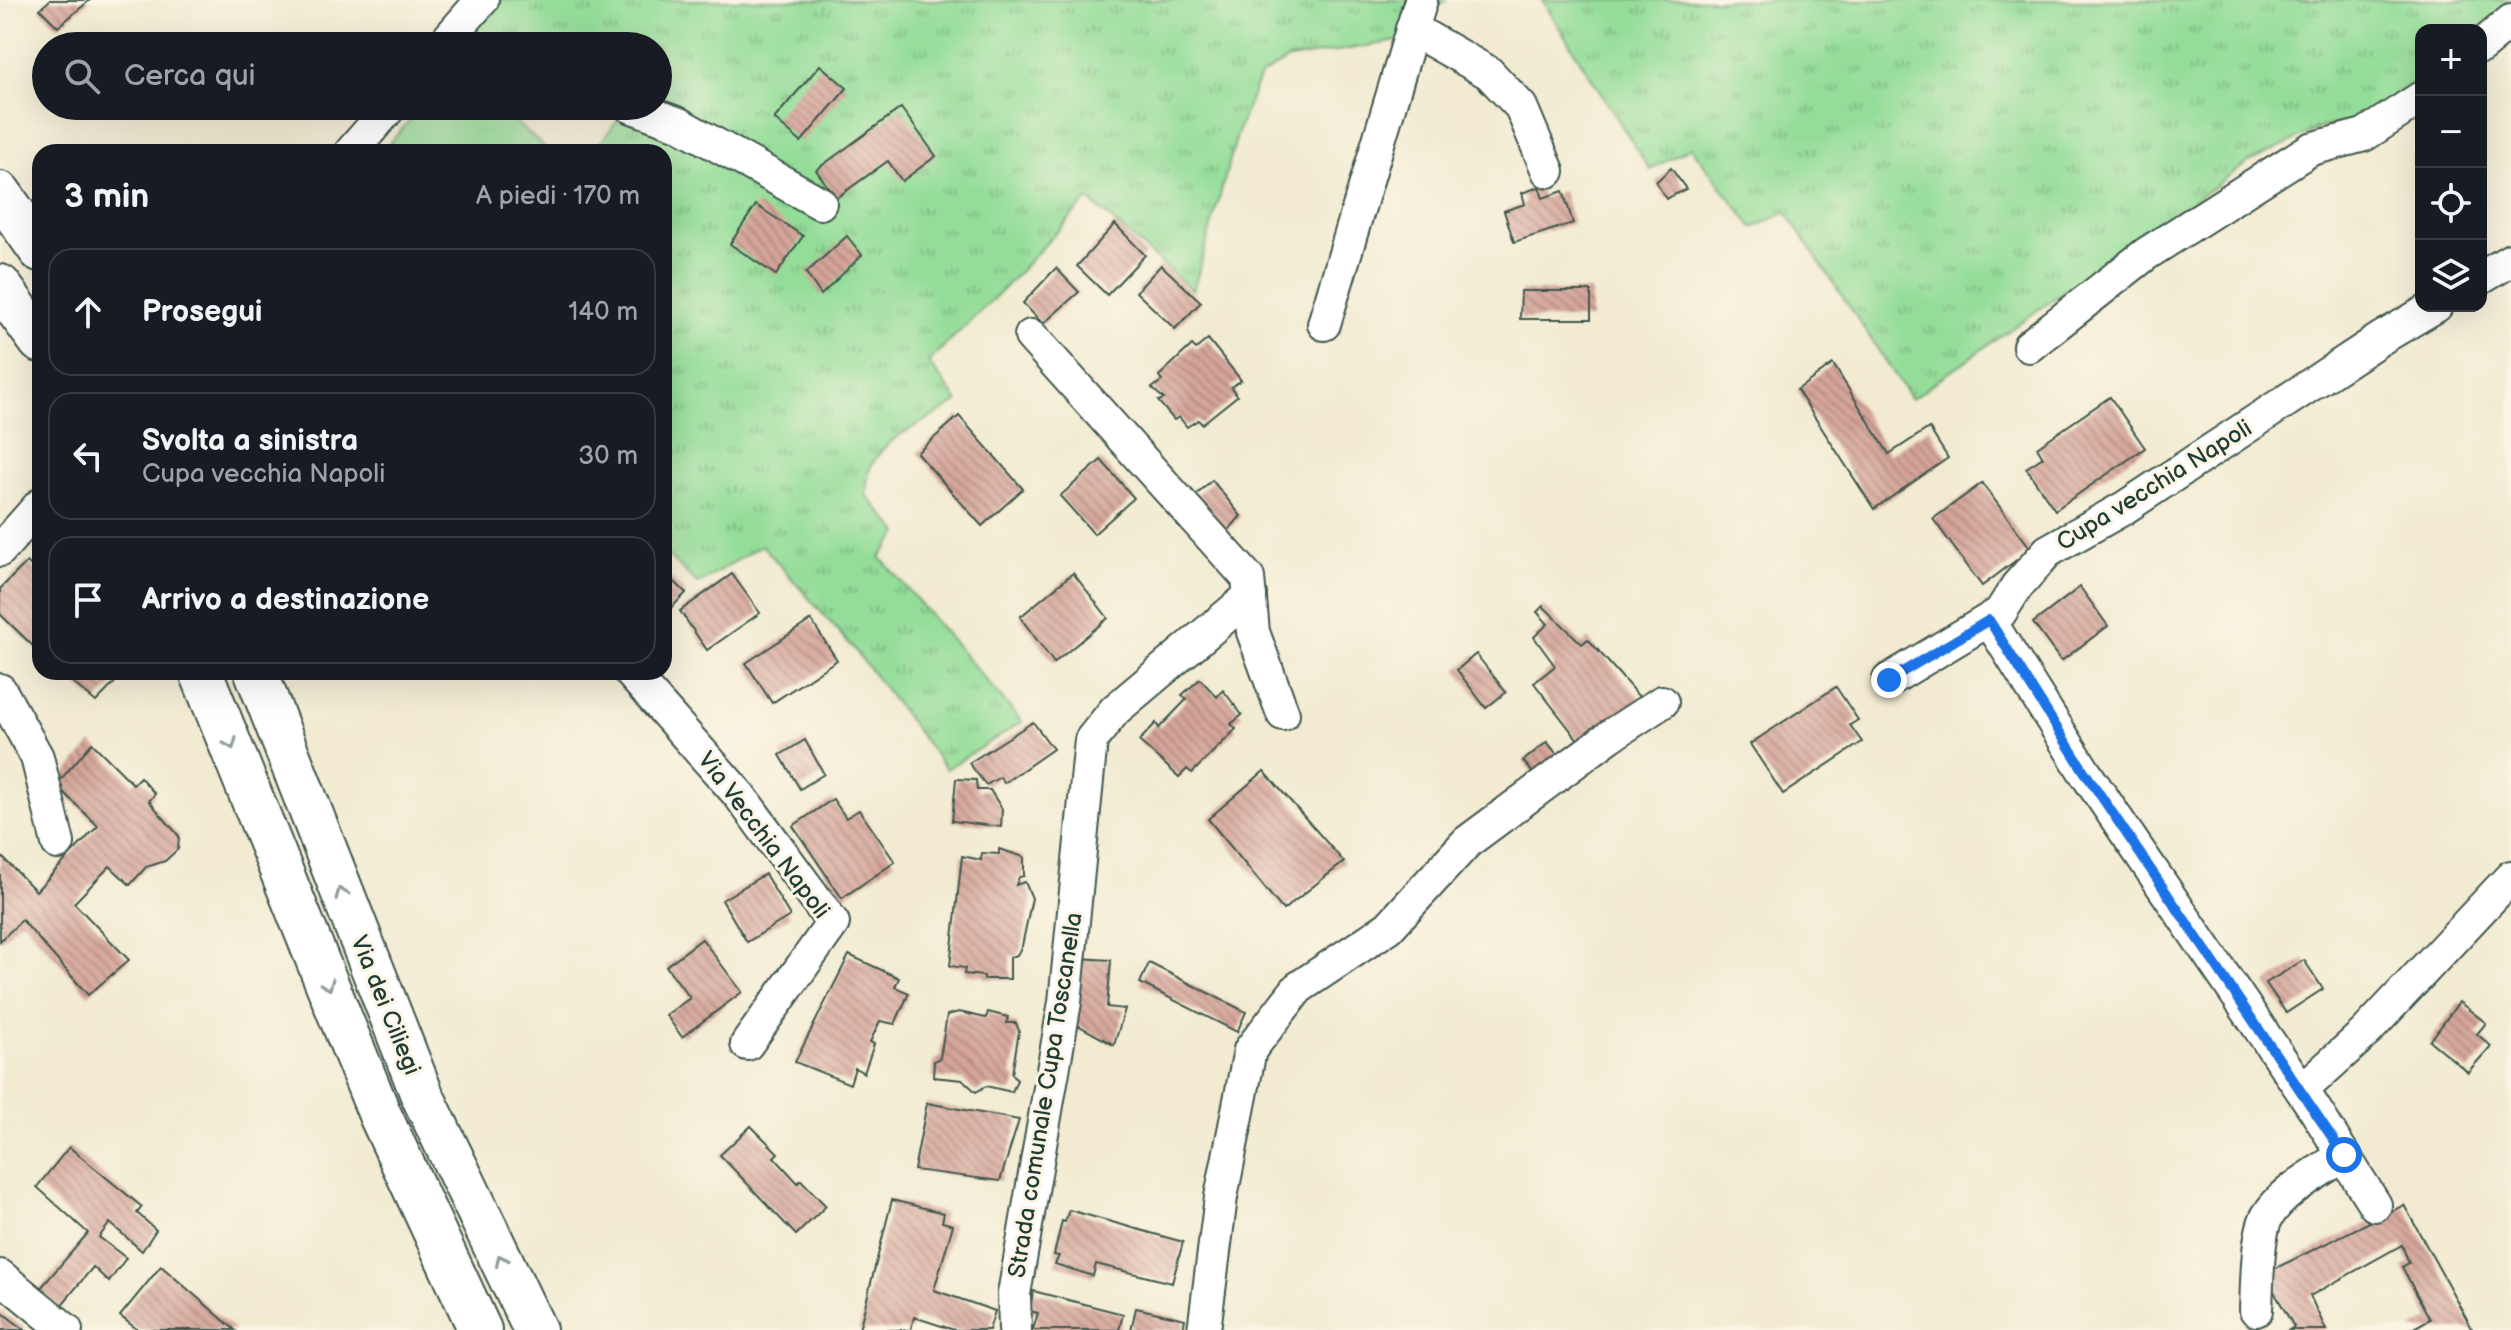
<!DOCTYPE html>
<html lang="it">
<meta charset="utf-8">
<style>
:root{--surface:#171b24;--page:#242831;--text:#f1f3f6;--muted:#9ea1a6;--line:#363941}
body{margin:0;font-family:"Balsamiq Sans",sans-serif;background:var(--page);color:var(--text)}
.controls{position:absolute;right:24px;top:24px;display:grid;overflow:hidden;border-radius:16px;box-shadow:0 8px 32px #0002}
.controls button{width:72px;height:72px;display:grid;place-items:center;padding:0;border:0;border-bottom:2px solid var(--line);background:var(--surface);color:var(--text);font:40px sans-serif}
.stop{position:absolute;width:24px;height:24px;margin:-18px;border:6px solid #1a73e8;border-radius:50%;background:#fff}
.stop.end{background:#1a73e8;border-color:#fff;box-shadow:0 2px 8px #0008}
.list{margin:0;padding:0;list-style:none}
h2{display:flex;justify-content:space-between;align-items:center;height:104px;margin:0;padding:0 32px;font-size:34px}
h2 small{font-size:26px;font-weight:400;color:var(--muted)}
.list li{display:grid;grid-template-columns:52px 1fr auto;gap:24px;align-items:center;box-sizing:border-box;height:128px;margin:0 16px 16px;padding:0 16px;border:2px solid var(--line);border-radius:24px}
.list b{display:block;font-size:30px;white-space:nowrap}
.list p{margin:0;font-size:26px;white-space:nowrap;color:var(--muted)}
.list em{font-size:26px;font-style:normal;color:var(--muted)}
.icon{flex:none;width:44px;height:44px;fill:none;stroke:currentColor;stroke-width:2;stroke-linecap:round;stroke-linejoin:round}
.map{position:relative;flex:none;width:2511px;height:1330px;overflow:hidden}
.search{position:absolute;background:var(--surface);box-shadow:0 8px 32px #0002;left:32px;top:32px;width:640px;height:88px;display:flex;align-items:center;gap:20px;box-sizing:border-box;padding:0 28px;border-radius:44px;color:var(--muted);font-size:30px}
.panel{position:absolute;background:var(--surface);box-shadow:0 8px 32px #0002;left:32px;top:144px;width:640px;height:536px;border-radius:24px}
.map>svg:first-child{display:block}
</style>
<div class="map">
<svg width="2511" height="1330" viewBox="0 0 2511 1330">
<defs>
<pattern id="grass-tufts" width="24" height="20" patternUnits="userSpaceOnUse" patternTransform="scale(2)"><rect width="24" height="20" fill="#94dd99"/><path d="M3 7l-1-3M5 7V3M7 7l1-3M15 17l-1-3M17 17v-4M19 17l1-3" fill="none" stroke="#78b47e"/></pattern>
<pattern id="building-back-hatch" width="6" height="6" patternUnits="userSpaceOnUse" patternTransform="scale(2)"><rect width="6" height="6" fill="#d5a499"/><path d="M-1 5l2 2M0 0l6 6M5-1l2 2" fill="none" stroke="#ac877e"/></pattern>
</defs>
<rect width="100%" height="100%" fill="#fcf5e5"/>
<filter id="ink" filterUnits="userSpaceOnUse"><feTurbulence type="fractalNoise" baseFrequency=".0125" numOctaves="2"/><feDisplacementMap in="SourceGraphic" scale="16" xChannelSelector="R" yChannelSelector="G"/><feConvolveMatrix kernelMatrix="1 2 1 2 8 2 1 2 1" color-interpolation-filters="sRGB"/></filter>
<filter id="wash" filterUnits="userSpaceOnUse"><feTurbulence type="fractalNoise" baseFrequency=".006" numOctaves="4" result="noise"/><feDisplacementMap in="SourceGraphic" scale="32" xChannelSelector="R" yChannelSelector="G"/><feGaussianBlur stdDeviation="1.8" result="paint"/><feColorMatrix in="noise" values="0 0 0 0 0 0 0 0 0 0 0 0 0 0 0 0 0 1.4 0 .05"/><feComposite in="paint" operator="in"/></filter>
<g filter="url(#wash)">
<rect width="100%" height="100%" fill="#f2ebd2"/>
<g fill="url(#grass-tufts)" stroke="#5a8d66" stroke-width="2">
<path d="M497,0H1446L1397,41L1289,59L1260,76L1239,128L1193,291L1088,199L1000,292L928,362L958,401C929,423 890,431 872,464C867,472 867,485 866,495L899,533L880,557L1022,722L946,769L854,649L762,545L698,584L664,552V152H593L629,106H658V46H512L470,30Z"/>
<polygon points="1542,0 2511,0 2511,8 2481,30 2421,30 2421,77 2360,120 2319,128 2249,162 1911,399 1786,212 1753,228 1691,147 1650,170"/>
</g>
<polygon fill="#94dd99" stroke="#5a8d66" stroke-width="2" points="422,106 497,106 550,152 382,152"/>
<g id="blocks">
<g fill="url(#building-back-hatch)">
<polygon points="50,0 90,0 58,27 40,9"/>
<polygon points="820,65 847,88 801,142 774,119"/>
<polygon points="901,108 936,156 902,181 888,161 836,198 816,170"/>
<polygon points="1671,168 1686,189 1666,199 1656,182"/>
<polygon points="1539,187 1543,198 1563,191 1573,223 1514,242 1504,211 1525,204 1522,193"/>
<polygon points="756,205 803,236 776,275 730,244"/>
<polygon points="1115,224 1145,255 1107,295 1077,266"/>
<polygon points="847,236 862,255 821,295 806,273"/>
<polygon points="1161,265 1201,302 1175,329 1136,292"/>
<polygon points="1056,268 1079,292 1043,324 1023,303"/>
<polygon points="1521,291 1591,291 1591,319 1520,319"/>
<polygon points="1208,339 1241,380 1231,387 1237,396 1202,424 1198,420 1187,427 1179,417 1174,420 1158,401 1164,399 1152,388 1162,381 1159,376 1192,345 1196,349"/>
<polygon points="1833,364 1889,454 1929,428 1948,458 1874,509 1797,390"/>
<polygon points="2110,397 2145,448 2055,510 2026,468 2043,457 2037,447"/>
<polygon points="959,416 1023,489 982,526 917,453"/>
<polygon points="1101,460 1134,498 1094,534 1060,496"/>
<polygon points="1212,480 1241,516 1226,533 1193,498"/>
<polygon points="1982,483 2031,549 1982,586 1933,519"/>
<polygon points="27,562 40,574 40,641 34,647 0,614 0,589"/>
<polygon points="664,571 686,593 664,615"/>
<polygon points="1073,573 1108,618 1054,663 1020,617"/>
<polygon points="732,574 760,613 707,650 680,611"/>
<polygon points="2080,587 2108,626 2061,661 2033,623"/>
<polygon points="1543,606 1582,644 1588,639 1641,699 1582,745 1534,683 1555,666 1534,637 1548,624 1537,612"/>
<polygon points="811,620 837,660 772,703 746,663"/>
<polygon points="1476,654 1506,692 1486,708 1457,670"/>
<polygon points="60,672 125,672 96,702"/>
<polygon points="1200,679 1217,697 1223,690 1242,715 1231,724 1236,729 1192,773 1187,769 1179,777 1139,741 1156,723 1159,728 1187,699 1182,695"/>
<polygon points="1836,687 1858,720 1850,725 1862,742 1783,794 1750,744"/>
<polygon points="1033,722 1053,749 1004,783 1000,777 986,785 969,763"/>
<polygon points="805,740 824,774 800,789 780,755"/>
<polygon points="1547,742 1561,759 1537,778 1523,761"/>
<polygon points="92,743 133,784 140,777 155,794 149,801 179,836 178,849 165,861 146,867 130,885 110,866 74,903 129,960 88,995 22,920 0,941 0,855 36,891 98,826 56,785"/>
<polygon points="1264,771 1344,862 1283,910 1208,819"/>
<polygon points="956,779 976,780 977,790 990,790 1002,809 1001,827 952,821"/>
<polygon points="833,799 846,818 859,810 895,862 842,898 793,826"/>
<polygon points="999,849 1024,857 1024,876 1019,877 1016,885 1025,882 1032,898 1022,946 1017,955 1010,957 1010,979 984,979 984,976 964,974 965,968 950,966 962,856 981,860 982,853 999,854"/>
<polygon points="765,874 790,916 747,942 722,900"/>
<polygon points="702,939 742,992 682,1037 666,1015 690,998 666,966"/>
<polygon points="849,955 899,978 895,987 909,993 895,1024 880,1021 870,1042 874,1044 864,1073 855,1068 850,1084 795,1062"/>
<polygon points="1077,958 1111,960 1107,1007 1125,1009 1114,1045 1072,1022"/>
<polygon points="2304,960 2323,989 2286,1013 2266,983"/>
<polygon points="1149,963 1246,1012 1237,1032 1140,983"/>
<polygon points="2459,1002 2486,1023 2477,1034 2491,1046 2468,1072 2430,1041"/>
<polygon points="959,1012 986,1018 988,1012 1008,1017 1007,1023 1016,1023 1019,1031 1012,1074 1017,1080 1012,1092 986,1086 976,1092 963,1080 933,1077 934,1061 940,1058 947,1015"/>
<polygon points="927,1103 1019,1120 1000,1181 914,1170"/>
<polygon points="751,1126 778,1153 774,1157 798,1183 801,1180 826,1206 796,1235 720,1155"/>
<polygon points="69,1147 142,1207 137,1213 156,1230 142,1251 110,1223 99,1237 126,1258 109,1282 93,1267 60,1307 40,1289 88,1233 37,1187"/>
<polygon points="892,1200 944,1213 942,1222 953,1225 934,1290 995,1311 989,1330 954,1330 914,1317 911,1330 859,1330"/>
<polygon points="2404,1205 2473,1330 2410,1330 2430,1319 2402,1267 2409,1263 2402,1245 2310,1296 2326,1330 2289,1330 2294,1327 2264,1274"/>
<polygon points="1069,1210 1183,1242 1172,1283 1096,1264 1093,1276 1055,1264 1059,1256 1054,1255 1062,1221 1065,1222"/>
<polygon points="161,1266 235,1330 138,1330 120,1316"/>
<polygon points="1033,1291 1123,1314 1119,1330 1033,1330 1038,1313 1030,1311"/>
<polygon points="1136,1308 1185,1319 1183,1330 1131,1330"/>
<polygon points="0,1311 25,1330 0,1330"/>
</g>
</g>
</g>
<g filter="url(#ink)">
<use href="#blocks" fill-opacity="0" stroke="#3f574c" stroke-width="2"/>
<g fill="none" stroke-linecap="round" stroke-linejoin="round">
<g stroke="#3f574c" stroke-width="36">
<g id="minor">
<polyline points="1412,29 1489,73 1521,107 1548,171"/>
<polyline points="442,46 482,0"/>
<polyline points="2481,46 2511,21"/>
<polyline points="630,106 679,124 820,203"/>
<polyline points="351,152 391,106"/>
<polyline points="2481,278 2511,260"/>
<polyline points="1324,324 1421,0"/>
<polyline points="1031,336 1248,578 1253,632 1283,714"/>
<polyline points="2029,346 2146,254 2254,185 2311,149 2364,135 2421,98"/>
<polyline points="0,550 40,505"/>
<polyline points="1989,620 2084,771 2314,1108 2375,1205"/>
<polyline points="630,672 740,796 833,923 747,1044"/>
<polyline points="1889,680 2000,613 2017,586 2048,551 2124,508 2380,339 2436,306"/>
<polyline points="0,690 37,757 58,843"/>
<polyline points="2302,1090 2366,1032 2511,877"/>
<polyline points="0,1276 66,1330"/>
<path d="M2256,1310C2257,1289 2257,1234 2267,1217C2283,1190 2318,1173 2344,1155"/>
<polyline points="1015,1330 1014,1294 1065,1002 1091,740 1115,710 1250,596"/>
<polyline points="1204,1330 1221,1197 1250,1050 1298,988 1389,927 1467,842 1610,736 1662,702"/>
</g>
</g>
<g stroke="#3f574c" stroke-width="46">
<g id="major">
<polyline points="0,193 40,250"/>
<polyline points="0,286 40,341"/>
<polyline points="201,672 380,1115 480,1330"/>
<polyline points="256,672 422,1095 535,1330"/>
</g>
</g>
<use href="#minor" stroke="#fff" stroke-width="32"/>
<use href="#major" stroke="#fff" stroke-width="42"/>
</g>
<defs><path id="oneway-chevron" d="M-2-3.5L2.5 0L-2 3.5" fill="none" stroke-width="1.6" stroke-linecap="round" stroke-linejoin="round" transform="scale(2)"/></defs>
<g stroke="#8f9e9a">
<use href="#oneway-chevron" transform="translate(231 744) rotate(68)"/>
<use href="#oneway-chevron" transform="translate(341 893) rotate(-112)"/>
<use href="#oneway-chevron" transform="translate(328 985) rotate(68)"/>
<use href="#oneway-chevron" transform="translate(501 1260) rotate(-116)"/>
</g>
</g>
<g fill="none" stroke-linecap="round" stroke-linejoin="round" filter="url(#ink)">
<polyline stroke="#1a73e8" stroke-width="10" points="1889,680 1989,620 2084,771 2344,1155"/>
</g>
<g text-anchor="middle" stroke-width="6" stroke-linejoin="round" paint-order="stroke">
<g font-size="24" fill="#1f3d34" stroke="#fcf5e5">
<text transform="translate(2154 485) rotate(-32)" y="8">Cupa vecchia Napoli</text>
<text transform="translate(764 835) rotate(53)" y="8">Via Vecchia Napoli</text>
<text transform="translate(386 1005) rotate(68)" y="8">Via dei Ciliegi</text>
<text transform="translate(1045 1095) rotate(-81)" y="8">Strada comunale Cupa Toscanella</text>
</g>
</g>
</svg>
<div class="controls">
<button>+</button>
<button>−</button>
<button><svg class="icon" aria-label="locate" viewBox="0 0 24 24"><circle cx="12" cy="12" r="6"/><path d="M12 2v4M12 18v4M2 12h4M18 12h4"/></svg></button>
<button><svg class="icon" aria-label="layers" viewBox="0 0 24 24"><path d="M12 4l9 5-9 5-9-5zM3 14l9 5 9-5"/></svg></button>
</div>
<div class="stop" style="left:2344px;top:1155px"></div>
<div class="stop end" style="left:1889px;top:680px"></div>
<div class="search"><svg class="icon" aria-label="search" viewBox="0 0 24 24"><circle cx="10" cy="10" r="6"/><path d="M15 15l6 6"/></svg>Cerca qui</div>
<section class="panel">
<h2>3 min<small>A piedi · 170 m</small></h2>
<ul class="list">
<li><svg class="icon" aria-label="ahead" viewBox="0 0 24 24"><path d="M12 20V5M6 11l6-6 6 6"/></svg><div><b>Prosegui</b></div><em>140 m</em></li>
<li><svg class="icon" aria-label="left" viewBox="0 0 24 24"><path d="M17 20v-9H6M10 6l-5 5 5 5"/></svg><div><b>Svolta a sinistra</b><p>Cupa vecchia Napoli</p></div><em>30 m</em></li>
<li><svg class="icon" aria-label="arrive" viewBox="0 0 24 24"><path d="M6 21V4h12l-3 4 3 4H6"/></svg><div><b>Arrivo a destinazione</b></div></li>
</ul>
</section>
</div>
